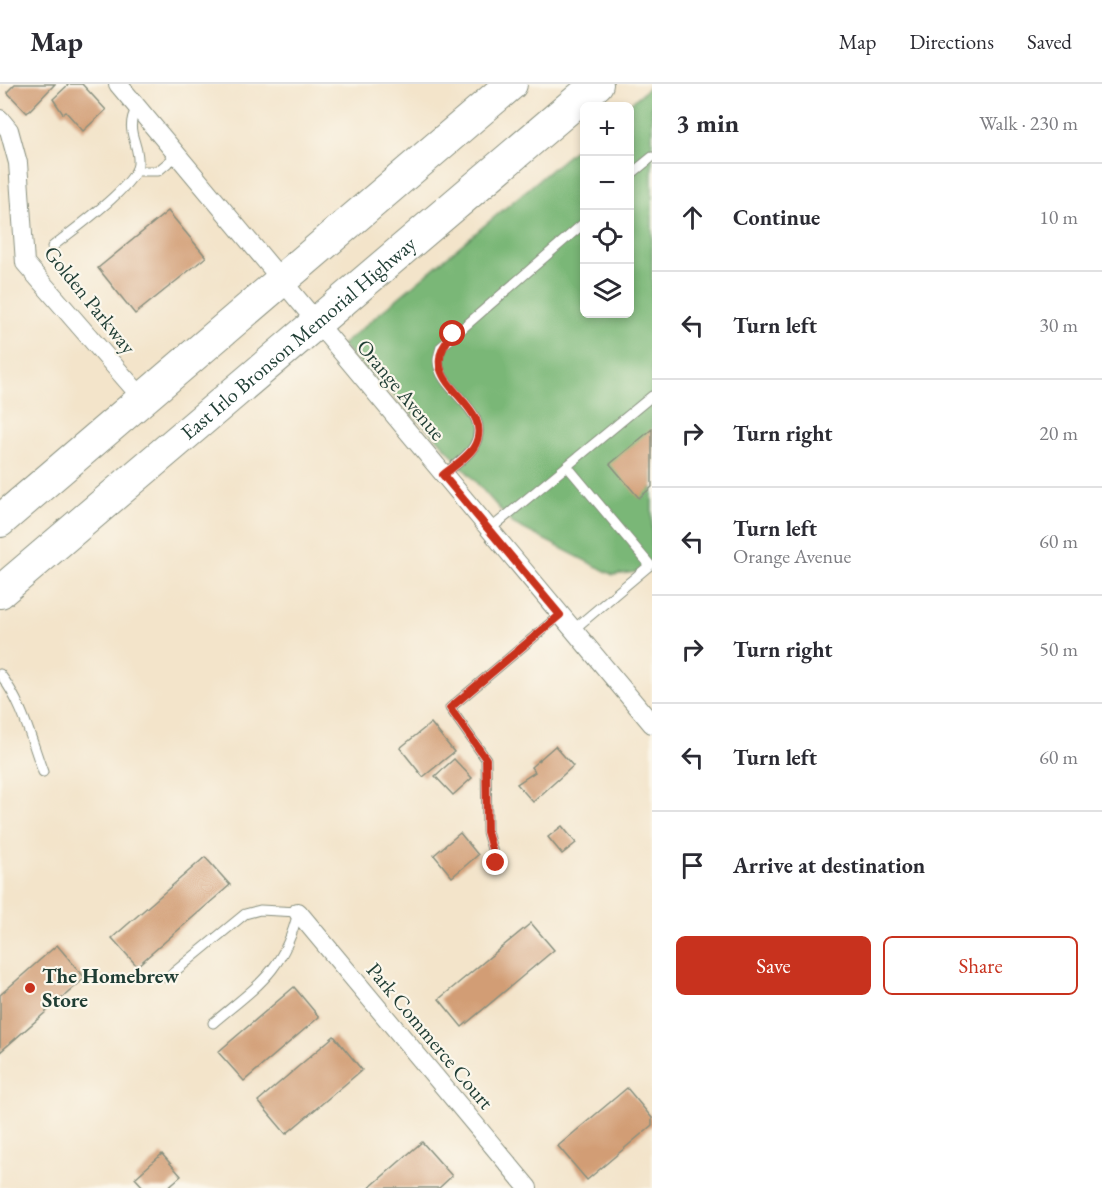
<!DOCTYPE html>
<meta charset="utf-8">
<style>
:root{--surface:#fff;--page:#f2f2f3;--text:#2b2b33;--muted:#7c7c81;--line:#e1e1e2;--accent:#c8321e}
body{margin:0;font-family:"EB Garamond",serif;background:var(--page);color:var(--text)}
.controls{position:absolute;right:18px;top:18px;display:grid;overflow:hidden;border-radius:9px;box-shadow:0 3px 9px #0003}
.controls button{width:54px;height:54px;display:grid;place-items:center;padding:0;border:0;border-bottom:2px solid var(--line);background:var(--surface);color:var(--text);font:30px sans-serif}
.stop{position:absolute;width:18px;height:18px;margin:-14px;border:4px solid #c8321e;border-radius:50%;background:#fff}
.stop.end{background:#c8321e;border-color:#fff;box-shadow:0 2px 6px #0008}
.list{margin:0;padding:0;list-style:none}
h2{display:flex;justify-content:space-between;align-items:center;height:78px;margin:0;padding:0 24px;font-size:26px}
h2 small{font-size:20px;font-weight:400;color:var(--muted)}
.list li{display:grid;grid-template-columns:39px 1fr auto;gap:18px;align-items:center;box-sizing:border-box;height:108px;padding:0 24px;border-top:2px solid var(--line)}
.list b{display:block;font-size:22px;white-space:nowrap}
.list p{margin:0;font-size:20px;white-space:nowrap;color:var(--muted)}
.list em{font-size:20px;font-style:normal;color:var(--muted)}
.actions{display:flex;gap:12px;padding:18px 24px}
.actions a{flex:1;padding:14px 0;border:2px solid var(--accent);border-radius:9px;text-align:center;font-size:21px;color:var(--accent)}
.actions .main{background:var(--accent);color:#fff}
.icon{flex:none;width:33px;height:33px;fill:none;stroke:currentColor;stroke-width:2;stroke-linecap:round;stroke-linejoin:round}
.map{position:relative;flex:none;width:652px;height:1104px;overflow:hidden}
header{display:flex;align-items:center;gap:36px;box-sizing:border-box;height:84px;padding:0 30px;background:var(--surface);border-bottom:2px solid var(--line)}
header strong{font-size:28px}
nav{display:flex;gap:33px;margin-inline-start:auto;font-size:21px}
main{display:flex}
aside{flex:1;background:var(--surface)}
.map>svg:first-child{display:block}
</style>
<header>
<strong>Map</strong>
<nav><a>Map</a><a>Directions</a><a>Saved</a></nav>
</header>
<main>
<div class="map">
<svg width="652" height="1104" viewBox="0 0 652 1104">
<rect width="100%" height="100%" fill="#fbf7ec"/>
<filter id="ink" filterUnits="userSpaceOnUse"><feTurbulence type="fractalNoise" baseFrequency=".0167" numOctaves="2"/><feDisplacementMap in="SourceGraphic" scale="12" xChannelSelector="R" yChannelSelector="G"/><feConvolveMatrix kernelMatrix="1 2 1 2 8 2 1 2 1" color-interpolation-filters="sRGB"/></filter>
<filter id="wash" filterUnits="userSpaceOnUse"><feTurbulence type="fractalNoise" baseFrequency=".008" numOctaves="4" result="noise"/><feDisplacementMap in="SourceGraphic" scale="24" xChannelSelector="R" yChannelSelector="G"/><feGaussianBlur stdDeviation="1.35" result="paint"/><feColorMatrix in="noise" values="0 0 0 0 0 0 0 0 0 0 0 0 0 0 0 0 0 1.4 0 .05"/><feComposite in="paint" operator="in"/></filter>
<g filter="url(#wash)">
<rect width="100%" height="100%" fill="#f3e4ca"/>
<polygon fill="#7ab777" stroke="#4c7a56" stroke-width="1.5" points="652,1 652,486 613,491 512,439 438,355 342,261 584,58 584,230 630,230 630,22 627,22"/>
<g id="blocks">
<g fill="#d29d75">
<polygon points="15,0 55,0 27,29 7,8"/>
<polygon points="69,0 82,0 106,26 83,47 66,28 63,30 53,15"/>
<polygon points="168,127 206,173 135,230 98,184"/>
<polygon points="652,345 652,403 639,414 610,380"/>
<polygon points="431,639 454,668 423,693 400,664"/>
<polygon points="555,662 573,682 533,718 517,700 535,688 531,683"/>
<polygon points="454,675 472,694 453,711 435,692"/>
<polygon points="562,742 576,759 562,770 548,753"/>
<polygon points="460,749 478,771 452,793 434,771"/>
<polygon points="205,773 230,801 137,882 112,854"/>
<polygon points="531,839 554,866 462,943 439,915"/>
<polygon points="57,861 85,894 0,968 0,911"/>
<polygon points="294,903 319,933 244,997 218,968"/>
<polygon points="334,952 362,986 286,1050 258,1017"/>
<polygon points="627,1004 652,1034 652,1041 587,1096 558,1062"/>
<polygon points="422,1058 452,1092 439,1104 369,1104"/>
<polygon points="162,1070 181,1092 167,1104 144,1104 135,1094"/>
</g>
</g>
</g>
<g filter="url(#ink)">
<use href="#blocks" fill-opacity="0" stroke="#89907f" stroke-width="1.5"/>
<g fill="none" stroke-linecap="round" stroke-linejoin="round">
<g stroke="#89907f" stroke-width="11">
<g id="lane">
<polyline points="136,87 158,87 177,71"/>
<polyline points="630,91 652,73"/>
<path d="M52,163C70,148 136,102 138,80C140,58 123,48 137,23"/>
<polyline points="567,382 652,312"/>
<path d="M443,391C452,383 468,373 474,362C494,326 439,309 438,277C438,272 440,267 441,263L584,139"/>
<polyline points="489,446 567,382 650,481 573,546"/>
<path d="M0,590C22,618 31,655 43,688"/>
<polyline points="496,779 487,748 486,675 450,624 560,531"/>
<path d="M167,894L245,830L260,826L298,828C284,887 257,902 213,939"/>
</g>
</g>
<g stroke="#89907f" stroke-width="20">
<g id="street">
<polyline points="118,0 652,640"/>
<polyline points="0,35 9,46 18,79 25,179 143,315"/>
<polyline points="298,828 528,1104"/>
</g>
</g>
<g stroke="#89907f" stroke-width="34">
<g id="highway">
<polyline points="0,437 511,0"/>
<path id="s1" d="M0,508L597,0"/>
</g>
</g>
<use href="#lane" stroke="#fff" stroke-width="9"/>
<use href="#street" stroke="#fff" stroke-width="18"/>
<use href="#highway" stroke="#fff" stroke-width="32"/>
</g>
</g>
<g fill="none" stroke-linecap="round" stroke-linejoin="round" filter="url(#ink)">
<path stroke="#c8321e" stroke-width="8" d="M453,250C406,300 500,318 474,363C468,373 453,383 443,391L560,531L450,624L486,675L487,748L496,779"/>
</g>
<circle fill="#c8321e" stroke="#fbf7ec" stroke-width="2" cx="30" cy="904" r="6"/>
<g text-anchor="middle" stroke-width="4.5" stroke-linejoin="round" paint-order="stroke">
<g font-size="21" fill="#1f3d34" stroke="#fbf7ec">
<text transform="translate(90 216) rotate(51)" y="7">Golden Parkway</text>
<text dy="7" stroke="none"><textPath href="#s1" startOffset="392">East Irlo Bronson Memorial Highway</textPath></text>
<text transform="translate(401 306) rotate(50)" y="7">Orange Avenue</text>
<text transform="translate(430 952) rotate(50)" y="7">Park Commerce Court</text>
</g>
<g font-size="21" font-weight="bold" fill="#1f3d34" stroke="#fbf7ec" text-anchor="start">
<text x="42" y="899">The Homebrew<tspan x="42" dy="24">Store</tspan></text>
</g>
</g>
</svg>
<div class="controls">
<button>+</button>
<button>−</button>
<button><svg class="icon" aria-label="locate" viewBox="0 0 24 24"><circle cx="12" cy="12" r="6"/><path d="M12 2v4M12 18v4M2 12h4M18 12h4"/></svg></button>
<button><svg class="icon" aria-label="layers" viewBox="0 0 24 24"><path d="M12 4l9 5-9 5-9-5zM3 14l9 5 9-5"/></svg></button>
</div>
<div class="stop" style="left:453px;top:250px"></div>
<div class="stop end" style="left:496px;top:779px"></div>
</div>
<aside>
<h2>3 min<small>Walk · 230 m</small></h2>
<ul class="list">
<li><svg class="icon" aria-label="ahead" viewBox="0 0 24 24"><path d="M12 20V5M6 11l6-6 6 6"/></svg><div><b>Continue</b></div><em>10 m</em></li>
<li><svg class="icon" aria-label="left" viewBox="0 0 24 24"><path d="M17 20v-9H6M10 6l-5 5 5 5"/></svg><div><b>Turn left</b></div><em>30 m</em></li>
<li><svg class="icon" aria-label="right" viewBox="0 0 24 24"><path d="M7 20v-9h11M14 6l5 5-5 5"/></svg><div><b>Turn right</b></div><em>20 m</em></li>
<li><svg class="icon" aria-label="left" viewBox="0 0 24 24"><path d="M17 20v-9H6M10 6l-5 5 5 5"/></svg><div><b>Turn left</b><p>Orange Avenue</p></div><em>60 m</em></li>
<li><svg class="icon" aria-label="right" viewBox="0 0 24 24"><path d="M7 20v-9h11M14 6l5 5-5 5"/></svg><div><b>Turn right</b></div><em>50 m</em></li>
<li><svg class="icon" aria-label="left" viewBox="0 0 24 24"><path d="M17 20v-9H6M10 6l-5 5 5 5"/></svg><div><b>Turn left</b></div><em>60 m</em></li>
<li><svg class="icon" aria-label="arrive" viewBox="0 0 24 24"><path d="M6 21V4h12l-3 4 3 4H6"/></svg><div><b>Arrive at destination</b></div></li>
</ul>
<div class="actions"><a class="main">Save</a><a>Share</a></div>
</aside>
</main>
